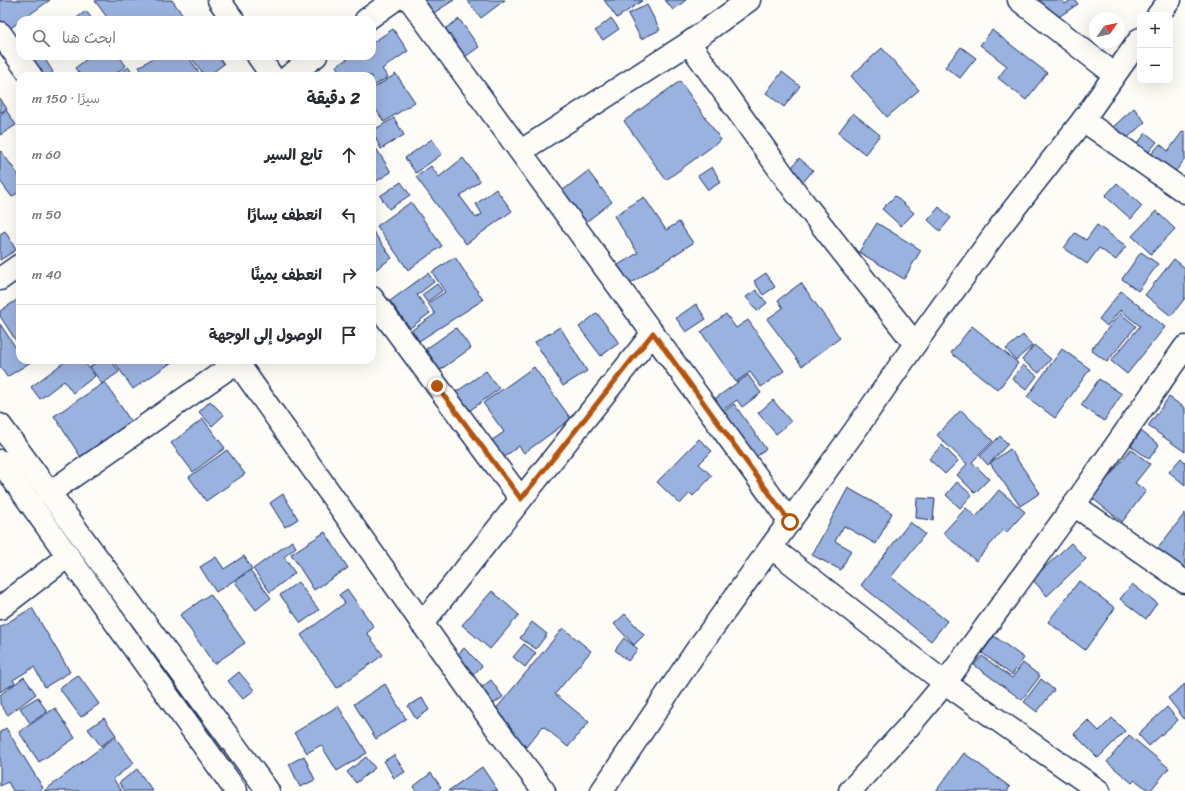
<!DOCTYPE html>
<html lang="ar">
<meta charset="utf-8">
<style>
:root{--surface:#fff;--page:#f7f7f7;--text:#2b2b33;--muted:#7c7c81;--line:#e1e1e2}
body{margin:0;font-family:Sriracha,"Playpen Sans Arabic",sans-serif;background:var(--page);color:var(--text);direction:rtl}
.controls{position:absolute;right:12px;top:12px;display:grid;overflow:hidden;border-radius:8px;box-shadow:0 4px 16px #0002}
.controls button{width:36px;height:36px;display:grid;place-items:center;padding:0;border:0;border-bottom:1px solid var(--line);background:var(--surface);color:var(--text);font:20px sans-serif}
.compass{position:absolute;left:1089px;top:12px;width:36px;height:36px;border-radius:50%;background:var(--surface);box-shadow:0 4px 16px #0002;rotate:56deg}
.stop{position:absolute;width:12px;height:12px;margin:-9px;border:3px solid #b45309;border-radius:50%;background:#fff}
.stop.end{background:#b45309;border-color:#fff;box-shadow:0 1px 4px #0008}
.list{margin:0;padding:0;list-style:none}
h2{display:flex;justify-content:space-between;align-items:center;height:52px;margin:0;padding:0 16px;font-size:17px}
h2 small{font-size:13px;font-weight:400;color:var(--muted)}
.list li{display:grid;grid-template-columns:26px 1fr auto;gap:12px;align-items:center;box-sizing:border-box;height:60px;padding:0 16px;border-top:1px solid var(--line)}
.list b{display:block;font-size:15px;white-space:nowrap}
.list em{font-size:13px;font-style:normal;color:var(--muted)}
.icon{flex:none;width:22px;height:22px;fill:none;stroke:currentColor;stroke-width:2;stroke-linecap:round;stroke-linejoin:round}
.map{position:relative;flex:none;width:1185px;height:791px;overflow:hidden;direction:ltr}
.search{position:absolute;background:var(--surface);box-shadow:0 4px 16px #0002;left:16px;top:16px;width:360px;height:44px;display:flex;align-items:center;gap:10px;box-sizing:border-box;padding:0 14px;border-radius:12px;color:var(--muted);font-size:15px}
.panel{position:absolute;background:var(--surface);box-shadow:0 4px 16px #0002;left:16px;top:72px;width:360px;height:292px;border-radius:12px;direction:rtl}
.map>svg:first-child{display:block}
</style>
<div class="map">
<svg width="1185" height="791" viewBox="0 0 1185 791">
<rect width="100%" height="100%" fill="#fdfcf7"/>
<filter id="ink" filterUnits="userSpaceOnUse"><feTurbulence type="fractalNoise" baseFrequency=".025" numOctaves="2"/><feDisplacementMap in="SourceGraphic" scale="8" xChannelSelector="R" yChannelSelector="G"/><feConvolveMatrix kernelMatrix="1 2 1 2 8 2 1 2 1" color-interpolation-filters="sRGB"/></filter>
<g filter="url(#ink)">
<g fill="#9ab2df" stroke="#1b2f5e">
<polygon points="0,0 50,0 5,32 0,25"/>
<polygon points="97,0 172,0 184,17 179,20 109,20 95,1"/>
<polygon points="423,0 454,0 429,16"/>
<polygon points="467,0 505,0 481,18"/>
<polygon points="604,0 643,0 617,18"/>
<polygon points="665,0 686,0 673,10"/>
<polygon points="1027,0 1062,0 1065,4 1071,0 1075,0 1078,4 1045,26"/>
<polygon points="647,5 660,30 641,39 628,14"/>
<polygon points="86,11 93,20 74,20"/>
<polygon points="611,18 619,29 603,40 595,31"/>
<polygon points="459,19 479,47 462,59 442,31"/>
<polygon points="393,29 408,51 382,69 388,77 372,87 372,76 343,76 336,66 352,56 372,56 372,43"/>
<polygon points="992,30 1047,73 1026,100 998,78 1007,66 980,45"/>
<polygon points="961,47 976,58 960,78 945,67"/>
<polygon points="882,48 919,90 887,117 851,76"/>
<polygon points="22,56 43,56 53,72 47,76 35,76"/>
<polygon points="91,56 119,56 126,66 112,76 81,76 75,68"/>
<polygon points="156,56 188,56 201,76 145,76 139,67"/>
<polygon points="190,56 218,56 224,64 208,76 205,76"/>
<polygon points="129,67 134,76 115,76"/>
<polygon points="782,72 800,86 784,107 766,93"/>
<polygon points="396,74 415,102 384,122 372,103 372,89"/>
<polygon points="680,81 721,140 666,180 624,121"/>
<polygon points="0,98 7,109 0,113"/>
<polygon points="1134,108 1145,122 1125,140 1113,127"/>
<polygon points="6,110 16,125 0,135 0,115"/>
<polygon points="853,113 880,135 865,154 838,133"/>
<polygon points="394,118 404,135 381,149 372,131"/>
<polygon points="1183,131 1185,132 1185,159 1171,177 1148,158 1160,144 1168,151"/>
<polygon points="1146,133 1157,142 1143,159 1132,150"/>
<polygon points="432,139 442,154 416,173 405,158"/>
<polygon points="372,142 391,172 372,184"/>
<polygon points="1,151 20,177 20,191 12,197 0,181 0,152"/>
<polygon points="463,158 480,181 460,196 476,218 482,214 476,204 496,189 512,211 466,244 416,177 431,166 439,177"/>
<polygon points="799,158 813,170 801,185 787,174"/>
<polygon points="712,167 721,182 708,190 698,176"/>
<polygon points="588,171 612,202 582,225 558,194"/>
<polygon points="401,182 410,195 389,209 380,196"/>
<polygon points="1117,183 1142,206 1131,219 1105,196"/>
<polygon points="895,196 914,213 901,226 882,209"/>
<polygon points="644,197 666,230 679,222 693,243 625,287 613,268 638,253 614,216"/>
<polygon points="411,202 442,246 408,270 377,226"/>
<polygon points="939,207 951,218 940,231 928,220"/>
<polygon points="1156,211 1175,229 1151,254 1132,236"/>
<polygon points="877,223 921,250 904,279 859,252"/>
<polygon points="1097,225 1126,246 1116,260 1099,248 1087,264 1064,248 1075,233 1086,240"/>
<polygon points="372,230 392,258 372,272"/>
<polygon points="5,231 16,250 0,260 0,234"/>
<polygon points="1141,252 1158,264 1138,291 1122,279"/>
<polygon points="455,257 483,300 419,341 412,330 435,314 428,303 445,292 432,272"/>
<polygon points="1174,259 1185,268 1185,298 1171,316 1145,295"/>
<polygon points="428,273 434,282 417,295 430,313 410,328 390,301"/>
<polygon points="766,273 775,287 763,295 754,281"/>
<polygon points="801,283 840,338 802,366 767,319 783,308 778,300"/>
<polygon points="437,284 442,291 427,302 422,295"/>
<polygon points="756,290 767,303 757,311 746,297"/>
<polygon points="1121,291 1165,327 1127,374 1111,361 1140,326 1120,310 1107,326 1099,319"/>
<polygon points="20,298 20,347 0,316 0,311"/>
<polygon points="696,304 706,319 686,332 676,318"/>
<polygon points="597,313 619,343 601,356 579,327"/>
<polygon points="1120,313 1136,326 1107,362 1091,350"/>
<polygon points="726,314 736,328 748,320 784,371 761,387 750,372 736,382 701,332"/>
<polygon points="0,324 20,354 20,360 34,360 7,377 0,366"/>
<polygon points="972,326 1018,363 998,390 951,353"/>
<polygon points="560,327 587,371 563,386 535,342"/>
<polygon points="456,328 471,348 440,370 426,349"/>
<polygon points="1023,335 1032,346 1016,360 1006,349"/>
<polygon points="1034,345 1051,359 1039,373 1022,360"/>
<polygon points="1062,349 1090,369 1055,418 1027,397"/>
<polygon points="67,360 83,360 95,376 73,393 64,381 40,399 31,387"/>
<polygon points="100,360 111,360 119,372 102,384 90,367"/>
<polygon points="113,360 175,360 133,389"/>
<polygon points="1023,365 1037,376 1026,390 1012,379"/>
<polygon points="534,367 571,419 524,453 519,446 500,460 488,443 504,432 483,403"/>
<polygon points="486,371 499,389 465,414 452,395"/>
<polygon points="748,375 761,393 742,407 737,400 710,419 702,408"/>
<polygon points="1099,379 1122,394 1104,421 1081,405"/>
<polygon points="105,382 135,428 84,462 54,416"/>
<polygon points="1169,397 1185,408 1185,452 1148,426"/>
<polygon points="773,400 791,422 776,434 758,413"/>
<polygon points="210,401 224,415 212,426 199,412"/>
<polygon points="734,404 766,449 751,461 718,416"/>
<polygon points="961,410 993,441 972,462 989,479 975,493 957,475 967,464 937,435"/>
<polygon points="203,419 225,448 193,472 171,443"/>
<polygon points="1141,431 1159,445 1149,459 1131,446"/>
<polygon points="1000,436 1008,444 988,465 980,456"/>
<polygon points="699,439 712,451 699,464 712,476 693,496 690,493 680,504 657,482"/>
<polygon points="942,445 958,461 945,474 929,459"/>
<polygon points="1010,449 1040,493 1020,506 990,463"/>
<polygon points="1131,449 1150,464 1135,483 1146,491 1122,522 1092,498"/>
<polygon points="227,450 245,474 206,501 189,477"/>
<polygon points="1181,458 1185,462 1185,485 1169,472"/>
<polygon points="957,482 972,495 960,508 946,495"/>
<polygon points="848,488 892,513 876,544 844,526 835,541 851,550 841,570 812,555"/>
<polygon points="999,490 1025,512 1006,533 1003,530 976,561 943,533 966,508 976,517"/>
<polygon points="283,494 298,519 285,527 270,503"/>
<polygon points="917,498 935,499 933,520 916,518"/>
<polygon points="1185,513 1185,576 1155,552"/>
<polygon points="910,522 925,534 891,577 947,621 931,641 861,585"/>
<polygon points="325,532 348,568 314,590 291,554"/>
<polygon points="292,541 296,547 284,557 295,573 270,592 253,569"/>
<polygon points="1071,543 1086,559 1047,596 1032,579"/>
<polygon points="244,556 252,569 216,592 200,567 216,557 224,569"/>
<polygon points="250,570 271,598 256,610 235,582"/>
<polygon points="1079,581 1115,608 1085,650 1048,622"/>
<polygon points="298,582 319,610 301,623 280,595"/>
<polygon points="1132,584 1157,603 1146,619 1120,599"/>
<polygon points="347,589 374,627 367,633 383,655 337,688 301,635 345,603 339,595"/>
<polygon points="492,591 519,615 490,649 462,625"/>
<polygon points="210,594 245,643 214,664 180,615"/>
<polygon points="32,608 70,672 45,687 34,667 13,680 15,683 0,692 0,627"/>
<polygon points="625,614 644,635 634,645 614,624"/>
<polygon points="532,622 547,634 536,649 520,638"/>
<polygon points="563,628 591,651 555,694 589,722 568,747 543,726 526,747 490,716"/>
<polygon points="994,636 1024,658 1012,675 982,653"/>
<polygon points="624,638 638,649 628,661 615,650"/>
<polygon points="524,644 536,653 525,667 513,657"/>
<polygon points="464,648 482,666 467,681 449,663"/>
<polygon points="982,656 1012,678 1023,663 1040,676 1022,700 974,665"/>
<polygon points="239,672 254,690 243,699 228,681"/>
<polygon points="78,675 99,704 81,717 59,688"/>
<polygon points="24,677 36,694 8,715 0,704 0,695"/>
<polygon points="1041,679 1054,690 1037,712 1024,702"/>
<polygon points="491,680 503,697 489,707 477,691"/>
<polygon points="385,684 406,719 376,739 354,704"/>
<polygon points="1185,684 1185,720 1168,698"/>
<polygon points="38,697 47,712 30,723 20,708"/>
<polygon points="422,698 429,710 416,719 408,706"/>
<polygon points="338,706 367,753 337,771 321,745 307,753 294,733"/>
<polygon points="1167,707 1178,720 1149,746 1138,734"/>
<polygon points="55,708 75,738 39,762 19,732"/>
<polygon points="104,718 116,735 101,746 88,729"/>
<polygon points="1112,718 1125,731 1098,758 1074,734 1088,720 1099,731"/>
<polygon points="6,728 43,788 39,791 13,791 8,782 0,786 0,732"/>
<polygon points="1129,735 1169,768 1150,791 1135,780 1132,783 1107,762"/>
<polygon points="115,737 134,763 113,779 122,791 44,791"/>
<polygon points="964,753 1010,787 1007,791 936,791"/>
<polygon points="394,755 405,772 394,778 384,761"/>
<polygon points="304,756 315,780 300,787 289,764"/>
<polygon points="366,757 375,768 356,783 347,772"/>
<polygon points="482,767 498,791 448,791"/>
<polygon points="137,769 153,791 125,791 119,783"/>
<polygon points="431,773 441,787 436,791 416,791 413,787"/>
</g>
<g fill="none" stroke-linecap="round" stroke-linejoin="round">
<g stroke="#1b2f5e" stroke-width="25">
<g id="minor">
<polyline points="219,0 233,20"/>
<polyline points="410,0 790,522"/>
<polyline points="1019,0 1114,74"/>
<polyline points="1158,15 1170,0"/>
<polyline points="366,20 394,0"/>
<polyline points="0,33 31,76"/>
<polyline points="689,43 797,194 915,344"/>
<polyline points="258,56 272,76"/>
<polyline points="289,76 316,56"/>
<polyline points="1083,120 1185,192"/>
<polyline points="521,151 689,43 749,0"/>
<polyline points="0,279 20,265"/>
<polyline points="372,298 521,499"/>
<polyline points="237,362 497,729 544,791"/>
<polyline points="0,425 268,791"/>
<polyline points="0,461 236,791"/>
<polyline points="49,493 240,360"/>
<polyline points="1074,505 1185,582"/>
<polyline points="772,548 945,683 1099,791"/>
<polyline points="0,608 68,556"/>
<polyline points="422,624 653,333"/>
<polyline points="602,791 696,651 854,432 915,344 999,228 1083,120 1140,39"/>
<polyline points="850,791 910,725 945,683 1074,505 1185,347"/>
</g>
</g>
<use href="#minor" stroke="#fdfcf7" stroke-width="22"/>
</g>
</g>
<g fill="none" stroke-linecap="round" stroke-linejoin="round" filter="url(#ink)">
<polyline stroke="#b45309" stroke-width="5" points="437,386 521,499 653,333 790,522"/>
</g>
</svg>
<div class="controls">
<button>+</button>
<button>−</button>
</div>
<svg class="compass" viewBox="-18 -18 36 36"><path d="M0-13l5 13h-10z" fill="#e53935"/><path d="M0 13l5-13h-10z" fill="#7c7c81"/></svg>
<div class="stop" style="left:790px;top:522px"></div>
<div class="stop end" style="left:437px;top:386px"></div>
<div class="search"><svg class="icon" aria-label="search" viewBox="0 0 24 24"><circle cx="10" cy="10" r="6"/><path d="M15 15l6 6"/></svg>ابحث هنا</div>
<section class="panel">
<h2>2 دقيقة<small>سيرًا · 150 m</small></h2>
<ul class="list">
<li><svg class="icon" aria-label="ahead" viewBox="0 0 24 24"><path d="M12 20V5M6 11l6-6 6 6"/></svg><div><b>تابع السير</b></div><em>60 m</em></li>
<li><svg class="icon" aria-label="left" viewBox="0 0 24 24"><path d="M17 20v-9H6M10 6l-5 5 5 5"/></svg><div><b>انعطف يسارًا</b></div><em>50 m</em></li>
<li><svg class="icon" aria-label="right" viewBox="0 0 24 24"><path d="M7 20v-9h11M14 6l5 5-5 5"/></svg><div><b>انعطف يمينًا</b></div><em>40 m</em></li>
<li><svg class="icon" aria-label="arrive" viewBox="0 0 24 24"><path d="M6 21V4h12l-3 4 3 4H6"/></svg><div><b>الوصول إلى الوجهة</b></div></li>
</ul>
</section>
</div>
